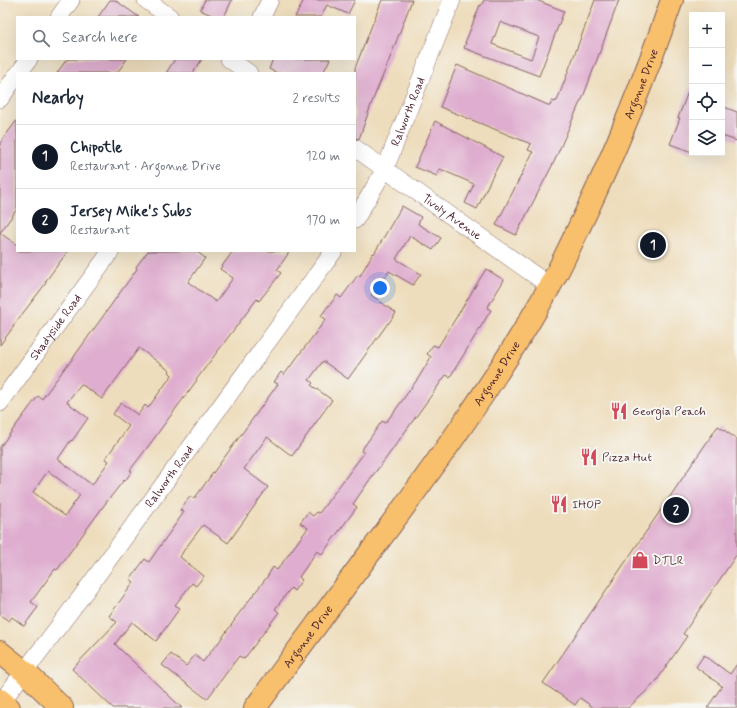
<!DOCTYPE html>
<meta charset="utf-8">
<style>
:root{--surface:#fff;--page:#f6f6f7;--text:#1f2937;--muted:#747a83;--line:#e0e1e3;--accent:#111827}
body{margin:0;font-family:Mynerve,sans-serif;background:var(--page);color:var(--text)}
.controls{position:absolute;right:12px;top:12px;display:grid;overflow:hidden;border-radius:0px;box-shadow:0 4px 16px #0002}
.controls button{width:36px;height:36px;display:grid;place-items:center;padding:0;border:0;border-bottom:1px solid var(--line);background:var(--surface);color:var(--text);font:20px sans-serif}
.you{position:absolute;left:380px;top:288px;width:14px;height:14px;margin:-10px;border:3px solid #fff;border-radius:50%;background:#1a73e8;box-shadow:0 0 0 6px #1a73e833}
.badge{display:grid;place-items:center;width:26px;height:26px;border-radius:50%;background:var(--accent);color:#fff;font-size:13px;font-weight:700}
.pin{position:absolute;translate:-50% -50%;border:2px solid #fff;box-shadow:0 1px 4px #0006}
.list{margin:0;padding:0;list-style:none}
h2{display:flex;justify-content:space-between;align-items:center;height:52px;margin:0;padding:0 16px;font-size:17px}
h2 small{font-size:13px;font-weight:400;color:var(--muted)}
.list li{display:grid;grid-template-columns:26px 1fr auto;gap:12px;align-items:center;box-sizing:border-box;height:64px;padding:0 16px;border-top:1px solid var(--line)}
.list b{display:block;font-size:15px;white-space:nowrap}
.list p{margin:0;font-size:13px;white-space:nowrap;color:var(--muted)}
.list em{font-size:13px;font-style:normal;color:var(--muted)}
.icon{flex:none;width:22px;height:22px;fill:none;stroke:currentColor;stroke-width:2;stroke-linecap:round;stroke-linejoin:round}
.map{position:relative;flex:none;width:737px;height:708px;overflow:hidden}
.search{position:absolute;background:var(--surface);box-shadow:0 4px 16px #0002;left:16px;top:16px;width:340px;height:44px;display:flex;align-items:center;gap:10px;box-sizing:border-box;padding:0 14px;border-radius:0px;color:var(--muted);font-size:15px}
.panel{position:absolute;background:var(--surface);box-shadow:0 4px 16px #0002;left:16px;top:72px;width:340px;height:180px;border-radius:0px}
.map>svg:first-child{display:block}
</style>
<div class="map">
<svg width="737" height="708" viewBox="0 0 737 708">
<rect width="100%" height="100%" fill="#f6f6f2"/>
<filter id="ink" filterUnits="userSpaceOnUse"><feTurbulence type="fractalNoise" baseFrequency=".025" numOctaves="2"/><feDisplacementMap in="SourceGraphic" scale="8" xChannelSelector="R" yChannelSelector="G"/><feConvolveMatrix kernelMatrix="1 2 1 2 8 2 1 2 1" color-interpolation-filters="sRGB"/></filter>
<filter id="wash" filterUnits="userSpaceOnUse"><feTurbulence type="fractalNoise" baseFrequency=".012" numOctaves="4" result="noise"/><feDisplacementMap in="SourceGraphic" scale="16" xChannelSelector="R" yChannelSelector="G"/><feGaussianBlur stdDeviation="0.9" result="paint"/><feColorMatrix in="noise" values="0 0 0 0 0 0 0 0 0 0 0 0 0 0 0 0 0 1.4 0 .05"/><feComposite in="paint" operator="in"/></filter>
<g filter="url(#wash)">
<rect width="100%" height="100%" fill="#eeddbc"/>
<g id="blocks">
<g fill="#dfadcf" fill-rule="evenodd">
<polygon points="110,0 115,0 139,17 98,17"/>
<polygon points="205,0 232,0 224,17 216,17 200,10"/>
<polygon points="304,0 355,0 348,14 327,5 321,17 295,17"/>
<polygon points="382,0 412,0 388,63 372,102 359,139 355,138 355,68"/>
<path d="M484,0H536L564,11L539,76L464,48L466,43H465L471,28L480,5L481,6ZM500,22L539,37L531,59L492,44Z"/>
<polygon points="595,0 619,0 582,100 581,100 554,162 516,235 496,225 533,152 528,150 531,144 440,107 457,65 550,106 552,101 555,102 555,101 557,101"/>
<polygon points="67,59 127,59 117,73 57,73"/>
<polygon points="175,59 202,59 193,73 166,73"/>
<polygon points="273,59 330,59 323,73 277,73 269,69"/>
<polygon points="691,84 692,84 692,152 670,144 680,118 678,118"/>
<polygon points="722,106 737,112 737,141 722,136"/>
<polygon points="17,120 17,209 0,233 17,245 17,251 68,251 45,282 46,283 13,326 14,326 0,345 0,143"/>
<polygon points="435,121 503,157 490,181 477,209 465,203 474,184 440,169 437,176 415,167"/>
<polygon points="402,206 421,217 418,224 441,238 433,250 410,236 396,259 421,274 413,285 389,271 385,278 384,277 371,295 396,313 388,324 388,323 348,379 323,361 309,380 313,383 311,385 332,400 292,456 267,437 244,469 268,487 228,543 203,525 184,550 180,557 204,576 196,586 192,583 175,605 180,608 156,641 132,622 115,644 123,652 182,708 113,708 72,669 117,622 109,616 134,582 130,579 145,559 149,562 184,512 180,510 190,496 194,499 278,384 274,382 281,372 284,375 326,319 321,316 328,306 329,306 337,295 341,298 358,275 360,276 373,253 374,254"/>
<path d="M148,251H196L205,258L188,282L216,302L233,278L220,269L233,251H290L277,270L281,273L259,301L257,299L196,380H197L163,426L147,448L130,470L132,471L125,481L124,480L105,504L57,570L55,569L31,602L38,607L24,626L12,617L9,621L0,615V447L38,396L42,399L67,365H68L137,269L136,267ZM139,348L170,371L169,372L172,375L148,408L145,405L138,415L121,403L113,414L129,426L105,459L109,461L92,485L58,459L71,440L72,441L88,418L67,402L81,384L102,399ZM48,471L80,495L65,516L33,492L47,472Z"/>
<polygon points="486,269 504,280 487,308 491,310 450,377 446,375 384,461 373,475 353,504 357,507 322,554 317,551 310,561 299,577 302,580 294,591 291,588 275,609 279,612 244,659 239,656 207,699 162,665 171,654 186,666 195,655 203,662 215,646 216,646 235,620 234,620 267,577 273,567 277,570 308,528 300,523 308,512 313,516 317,512 319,513 364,453 361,451 382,421 385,423 394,412 419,377 431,357 427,354 433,345 438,347"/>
<polygon points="718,426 737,439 737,554 683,634 687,636 655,683 628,708 594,708 580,698 575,705 543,683"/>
<polygon points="704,655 730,674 737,664 737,708 707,708 722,686 696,667"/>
</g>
</g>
</g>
<g filter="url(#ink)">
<use href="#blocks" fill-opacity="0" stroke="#83625e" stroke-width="1"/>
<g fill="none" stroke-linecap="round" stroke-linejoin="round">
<g stroke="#83625e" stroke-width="18">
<g id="minor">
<polyline points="146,0 170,17"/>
<polyline points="59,17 71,0"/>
<polyline points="262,17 270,0"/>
<polyline points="229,59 249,73"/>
<polyline points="19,73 29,59"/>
<polyline points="0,99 17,75"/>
<path id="s1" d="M355,148L550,286"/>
<path id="s2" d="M355,220L385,169L452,0"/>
<path id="s3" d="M0,403L111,251"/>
<path id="s4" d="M2,701L81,597L334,251"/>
</g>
</g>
<g stroke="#83625e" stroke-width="24">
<g id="major">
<polyline points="0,652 25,672 62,708"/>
<polyline points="0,700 9,708"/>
<path id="s5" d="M255,708C292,658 329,608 366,558C432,470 496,382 550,286C562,264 572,242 583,219C617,148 646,75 672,0"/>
</g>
</g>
<use href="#minor" stroke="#fff" stroke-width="17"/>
<use href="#major" stroke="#f8bf6c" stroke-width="22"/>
</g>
</g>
<defs>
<g id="restaurant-bare" transform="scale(1.38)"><path d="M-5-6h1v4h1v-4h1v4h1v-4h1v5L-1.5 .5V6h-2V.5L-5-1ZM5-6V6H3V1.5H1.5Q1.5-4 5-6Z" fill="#d1495b" stroke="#f6f6f2" stroke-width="2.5" paint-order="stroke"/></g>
<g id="shop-bare" transform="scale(1.38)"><path d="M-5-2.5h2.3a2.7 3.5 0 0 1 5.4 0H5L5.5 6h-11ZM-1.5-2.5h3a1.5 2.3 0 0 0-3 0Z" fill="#d1495b" stroke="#f6f6f2" stroke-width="2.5" paint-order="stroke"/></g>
</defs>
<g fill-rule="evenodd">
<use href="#restaurant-bare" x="619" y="411"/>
<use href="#restaurant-bare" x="589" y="457"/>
<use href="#restaurant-bare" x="559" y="504"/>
<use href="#shop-bare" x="640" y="560"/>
</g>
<g text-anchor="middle" stroke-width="4" stroke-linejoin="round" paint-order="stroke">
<g font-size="12" fill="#4a1f2b" stroke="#f6f6f2">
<text dy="4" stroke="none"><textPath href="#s5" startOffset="737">Argonne Drive</textPath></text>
<text dy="4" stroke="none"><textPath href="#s2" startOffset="121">Ralworth Road</textPath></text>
<text dy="4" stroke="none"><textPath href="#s1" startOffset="119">Tivoly Avenue</textPath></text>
<text dy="4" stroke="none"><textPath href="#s3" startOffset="94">Shadyside Road</textPath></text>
<text dy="4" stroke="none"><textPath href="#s5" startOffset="413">Argonne Drive</textPath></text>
<text dy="4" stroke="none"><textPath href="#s4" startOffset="280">Ralworth Road</textPath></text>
<text dy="4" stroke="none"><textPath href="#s5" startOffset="89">Argonne Drive</textPath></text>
</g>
<g font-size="12" fill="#4a1f2b" stroke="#f6f6f2" text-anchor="start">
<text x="632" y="415">Georgia Peach</text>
<text x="602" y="461">Pizza Hut</text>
<text x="572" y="508">IHOP</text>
<text x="653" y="564">DTLR</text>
</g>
</g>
</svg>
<div class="controls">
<button>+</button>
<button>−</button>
<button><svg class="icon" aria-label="locate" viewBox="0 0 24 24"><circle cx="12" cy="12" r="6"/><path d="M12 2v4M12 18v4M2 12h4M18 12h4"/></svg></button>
<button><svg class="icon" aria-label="layers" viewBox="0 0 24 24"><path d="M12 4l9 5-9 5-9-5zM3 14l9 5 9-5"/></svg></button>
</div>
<div class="you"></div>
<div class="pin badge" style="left:653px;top:245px">1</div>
<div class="pin badge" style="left:676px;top:510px">2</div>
<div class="search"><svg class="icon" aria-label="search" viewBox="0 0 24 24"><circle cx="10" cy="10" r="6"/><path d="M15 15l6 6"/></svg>Search here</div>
<section class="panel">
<h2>Nearby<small>2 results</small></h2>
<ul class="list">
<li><span class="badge">1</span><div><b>Chipotle</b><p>Restaurant · Argonne Drive</p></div><em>120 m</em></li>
<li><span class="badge">2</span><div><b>Jersey Mike's Subs</b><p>Restaurant</p></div><em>170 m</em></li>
</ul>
</section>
</div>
